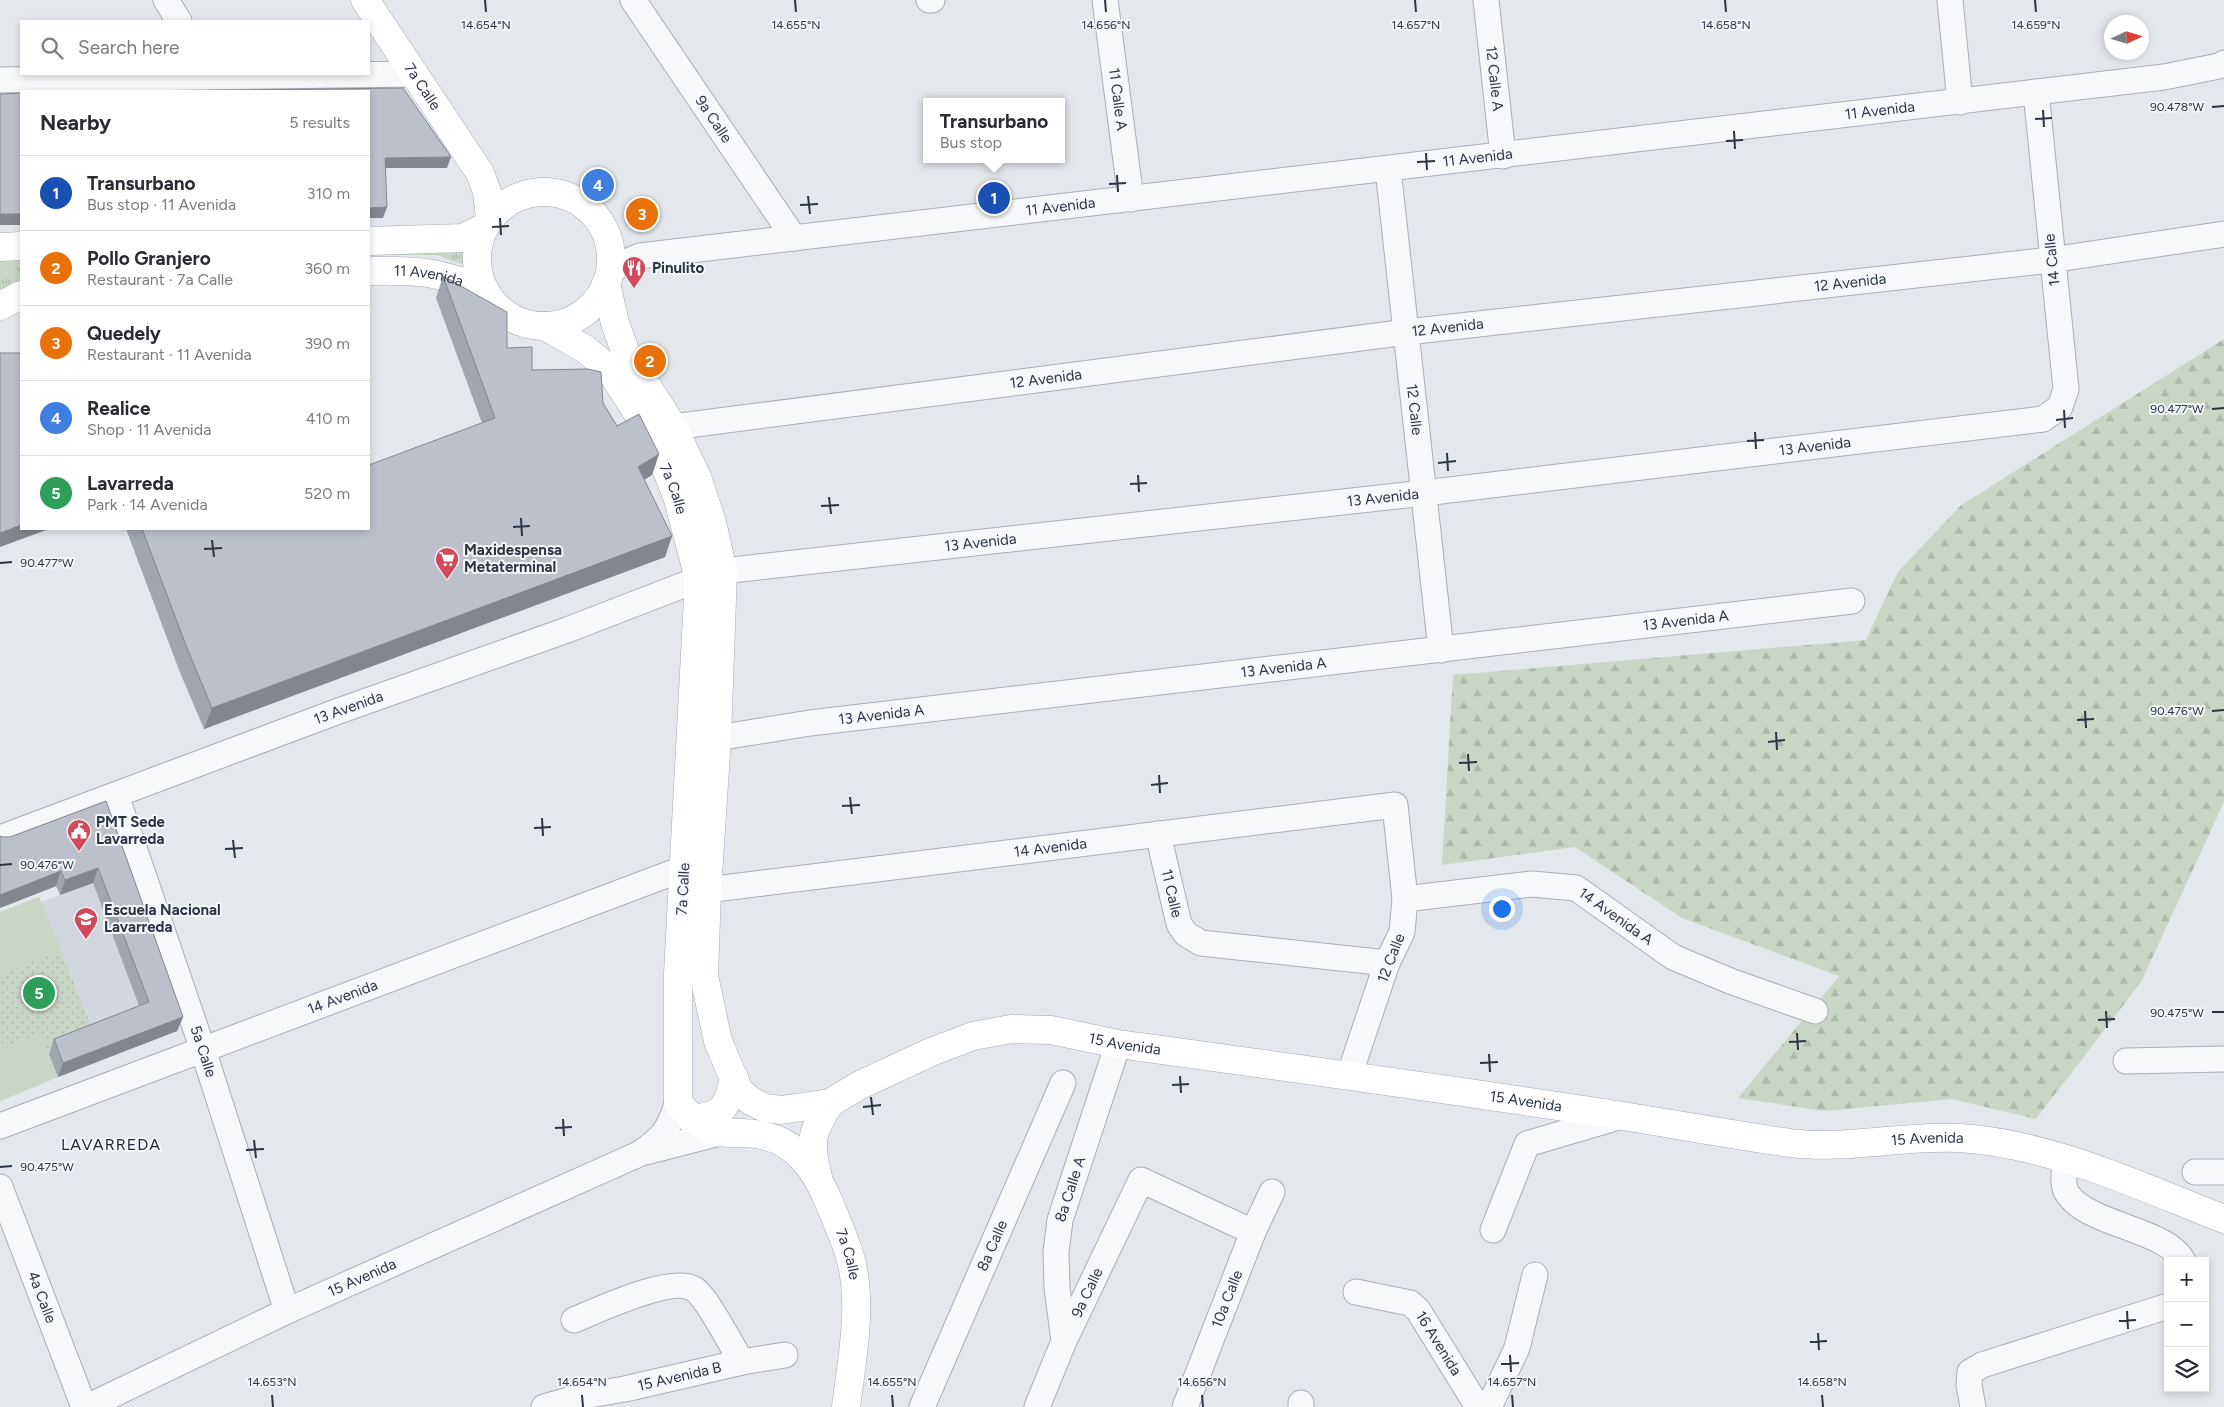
<!DOCTYPE html>
<meta charset="utf-8">
<style>
:root{--surface:#fff;--page:#f2f2f3;--text:#2b2b33;--muted:#7c7c81;--line:#e1e1e2;--accent:#d93025}
body{margin:0;font-family:Figtree,sans-serif;background:var(--page);color:var(--text)}
.controls{position:absolute;right:15px;bottom:15px;display:grid;overflow:hidden;border-radius:0px;box-shadow:0 2px 8px #0003}
.controls button{width:45px;height:45px;display:grid;place-items:center;padding:0;border:0;border-bottom:1px solid var(--line);background:var(--surface);color:var(--text);font:25px sans-serif}
.compass{position:absolute;left:2104px;top:15px;width:45px;height:45px;border-radius:50%;background:var(--surface);box-shadow:0 2px 8px #0003;rotate:86deg}
.you{position:absolute;left:1501px;top:908px;width:18px;height:18px;margin:-12px;border:4px solid #fff;border-radius:50%;background:#1a73e8;box-shadow:0 0 0 8px #1a73e833}
.badge{display:grid;place-items:center;width:32px;height:32px;border-radius:50%;background:var(--accent);color:#fff;font-size:16px;font-weight:700}
.pin{position:absolute;translate:-50% -50%;border:2px solid #fff;box-shadow:0 1px 5px #0006}
.popup{position:absolute;left:923px;top:98px;width:142px;height:65px;box-sizing:border-box;display:grid;place-content:center;border-radius:0px;background:var(--surface);filter:drop-shadow(0 1px 4px #0005);font-size:16px;white-space:nowrap;color:var(--muted)}
.popup b{font-size:19px;color:var(--text)}
.popup::after{content:'';position:absolute;left:50%;top:100%;margin-left:-10px;border:10px solid transparent;border-top-color:var(--surface)}
.list{margin:0;padding:0;list-style:none}
h2{display:flex;justify-content:space-between;align-items:center;height:65px;margin:0;padding:0 20px;font-size:21px}
h2 small{font-size:16px;font-weight:400;color:var(--muted)}
.list li{display:grid;grid-template-columns:32px 1fr auto;gap:15px;align-items:center;box-sizing:border-box;height:75px;padding:0 20px;border-top:1px solid var(--line)}
.list b{display:block;font-size:19px;white-space:nowrap}
.list p{margin:0;font-size:16px;white-space:nowrap;color:var(--muted)}
.list em{font-size:16px;font-style:normal;color:var(--muted)}
.icon{flex:none;width:28px;height:28px;fill:none;stroke:currentColor;stroke-width:2;stroke-linecap:round;stroke-linejoin:round}
.map{position:relative;flex:none;width:2224px;height:1407px;overflow:hidden}
.search{position:absolute;background:var(--surface);box-shadow:0 2px 8px #0003;left:20px;top:20px;width:350px;height:55px;display:flex;align-items:center;gap:12px;box-sizing:border-box;padding:0 18px;border-radius:0px;color:var(--muted);font-size:19px}
.panel{position:absolute;background:var(--surface);box-shadow:0 2px 8px #0003;left:20px;top:90px;width:350px;height:440px;border-radius:0px}
.map>svg:first-child{display:block}
</style>
<div class="map">
<svg width="2224" height="1407" viewBox="0 0 2224 1407">
<defs>
<pattern id="grass-tufts" width="24" height="20" patternUnits="userSpaceOnUse" patternTransform="scale(1.25)"><rect width="24" height="20" fill="#c9d6c5"/><path d="M3 7l-1-3M5 7V3M7 7l1-3M15 17l-1-3M17 17v-4M19 17l1-3" fill="none" stroke="#adb8ab"/></pattern>
<pattern id="forest-firs" width="22" height="20" patternUnits="userSpaceOnUse" patternTransform="scale(1.25)"><rect width="22" height="20" fill="#c9d6c5"/><path d="M5 1l3.5 6h-7zM16 11l3.5 6h-7z" fill="#adb8ab"/></pattern>
<pattern id="park-dots" width="8" height="8" patternUnits="userSpaceOnUse" patternTransform="scale(1.25)"><rect width="8" height="8" fill="#c9d6c5"/><path d="M2 2h.1M6 6h.1" fill="none" stroke="#adb8ab" stroke-width="1.8" stroke-linecap="round"/></pattern>
</defs>
<rect width="100%" height="100%" fill="#e4e7ec"/>
<polygon fill="#d2d6de" points="93,883 143,1017 95,1035 41,902"/>
<g fill="url(#grass-tufts)">
<polygon points="465,247 466,266 437,255 369,255 369,251"/>
<polygon points="21,256 21,281 0,291 0,257"/>
</g>
<polygon fill="url(#forest-firs)" points="2224,339 2224,802 2141,982 2036,1119 1952,1099 1824,1111 1738,1098 1839,976 1682,918 1575,847 1442,865 1453,675 1866,640 1898,572 1960,506"/>
<polygon fill="url(#park-dots)" points="39,897 95,1035 49,1054 58,1077 0,1101 0,912"/>
<g fill="#c9d6c5">
<polygon points="39,897 61,950 0,975 0,912"/>
<polygon points="41,1033 58,1077 0,1101 0,1050"/>
</g>
<g fill="none" stroke-linecap="round" stroke-linejoin="round">
<g stroke="#a9aeb7" stroke-width="27">
<g id="minor">
<polyline points="166,0 179,21"/>
<path id="s1" d="M633,0L794,238"/>
<polyline points="929,0 932,0"/>
<path id="s2" d="M1105,0L1131,199"/>
<path id="s3" d="M1486,0L1503,156"/>
<polyline points="1950,0 1960,102"/>
<polyline points="0,80 413,74"/>
<path id="s4" d="M1388,169L1441,650"/>
<path id="s5" d="M609,273L621,264L640,256L2164,77L2219,66L2224,63"/>
<path id="s6" d="M673,427L1407,332L2051,260L2224,234"/>
<path id="s7" d="M723,571L1424,493L2043,419L2060,407L2066,389L2036,92"/>
<path id="s8" d="M717,738L810,723L1852,601"/>
<path id="s9" d="M116,795L203,1050L287,1311"/>
<path id="s10" d="M1158,834L1179,924L1186,934L1201,943L1387,963"/>
<path id="s11" d="M0,838L336,712L567,630L699,579"/>
<path id="s12" d="M707,890L1395,805L1405,899L1402,932L1387,963L1349,1076"/>
<path id="s13" d="M1405,899L1532,884L1576,888L1673,957L1730,981L1815,1011"/>
<polyline points="2126,1061 2224,1059"/>
<path id="s14" d="M0,1126L685,868"/>
<polyline points="646,1152 716,1134"/>
<path d="M2065,1160C2065,1168 2062,1183 2066,1191C2083,1225 2166,1228 2183,1261"/>
<polyline points="2195,1172 2224,1172"/>
<path id="s15" d="M0,1187L84,1407"/>
<polyline points="1493,1230 1527,1144 1622,1116"/>
<path id="s16" d="M1356,1292L1410,1303L1418,1310L1478,1407"/>
<path d="M574,1320C598,1310 672,1275 694,1289C707,1297 732,1347 742,1362"/>
<path id="s17" d="M1064,1341L1057,1288L1056,1252L1060,1220L1118,1044"/>
<path id="s18" d="M87,1407L287,1311L639,1154C664,1137 668,1131 678,1102"/>
<path id="s19" d="M544,1407L583,1396L625,1389L742,1362L785,1355"/>
<path id="s20" d="M922,1407L1063,1083"/>
<path id="s21" d="M1037,1407L1064,1341L1141,1180L1253,1232"/>
<path id="s22" d="M1185,1407L1253,1232L1272,1192"/>
<polyline points="1301,1407 1301,1403"/>
<polyline points="1489,1407 1517,1348 1535,1275"/>
<polyline points="1973,1407 1969,1385 1970,1372 1982,1365 2168,1306"/>
</g>
</g>
<g stroke="#a3abb8" stroke-width="29">
<g id="major">
<path id="s23" d="M365,0L480,173L487,192L490,218"/>
<circle cx="544" cy="259" r="67"/>
<polyline points="369,241 463,238 485,227"/>
<polyline points="0,247 21,246"/>
<path id="s24" d="M369,271C415,270 443,271 486,292"/>
<path id="s25" d="M606,283L615,323L625,351L673,427L697,477L712,522L723,571L717,738L707,890L704,976L718,1041L739,1091L751,1101L765,1108L781,1110L830,1103L860,1085L931,1052L973,1036L1011,1029L1051,1030L1118,1044C1286,1067 1455,1090 1623,1116C1678,1125 1734,1135 1790,1143C1846,1150 1904,1135 1960,1138C2052,1144 2139,1186 2224,1219"/>
<polyline points="0,306 21,295"/>
<path id="s26" d="M545,326L585,349L610,370L640,417L668,473L678,499L699,579L678,974V1102C718,1152 728,1122 775,1139C800,1148 818,1176 828,1200C835,1217 843,1235 849,1253C864,1301 852,1358 846,1407"/>
<path d="M691,1119C723,1116 728,1108 734,1077"/>
<path d="M818,1177C809,1142 811,1133 830,1103"/>
</g>
</g>
<use href="#minor" stroke="#f7f8fa" stroke-width="25"/>
<use href="#major" stroke="#fff" stroke-width="28"/>
</g>
<g fill="#a1a5ae">
<polygon points="443,276 507,348 532,370 603,403 617,426 659,454 652,475 644,480 672,536 665,557 204,729 179,670 126,529 369,529 482,423 436,298"/>
<polygon points="106,801 183,1017 177,1031 58,1077 49,1054 54,1039 139,1006 93,883 60,895 56,886 0,908 0,836 2,837 10,837"/>
</g>
<g fill="#83868d">
<polygon points="451,157 447,168 381,168 385,158"/>
<polygon points="387,207 383,218 369,218 369,208"/>
<rect x="0" y="214" width="21" height="11"/>
<polygon points="659,454 652,475 630,488 638,467"/>
<polygon points="21,525 21,529 49,529 0,547 0,533"/>
<polygon points="672,536 665,557 204,729 212,708"/>
<polygon points="98,868 93,883 60,895 65,880"/>
<polygon points="61,871 56,886 0,908 0,895"/>
<polygon points="183,1017 177,1031 58,1077 63,1063"/>
</g>
<g fill="#bbc0ca" stroke="#83868d">
<polygon points="403,88 451,157 385,158 387,207 369,208 369,91 169,91"/>
<polygon points="21,93 21,214 0,214 0,94"/>
<polygon points="443,276 507,312 507,348 532,347 532,370 588,369 601,372 603,403 617,426 639,414 659,454 638,467 672,536 212,708 187,648 142,529 369,529 369,465 495,418"/>
<polygon points="0,353 21,353 21,525 0,533"/>
<polygon points="106,801 183,1017 63,1063 54,1039 149,1002 98,868 65,880 61,871 0,895 0,836 2,837 10,837"/>
</g>
<path fill="none" stroke="#2b3445" stroke-width="2" d="M485,0L486,12M795,0L796,12M1105,0L1106,12M1415,0L1416,12M1725,0L1726,12M2035,0L2036,12M2212,107L2224,106M2043,110L2044,127M2035,119L2052,118M1734,131L1735,149M1726,141L1743,140M1426,153L1427,170M1417,162L1435,161M1117,175L1118,192M1109,184L1126,183M808,196L810,214M800,205L818,204M500,218L501,235M492,227L509,226M2212,409L2224,408M2064,410L2065,428M2056,420L2073,418M1755,432L1756,449M1747,441L1764,440M1447,453L1448,471M1438,463L1456,461M1138,475L1139,492M1130,484L1147,483M829,497L831,514M821,506L839,505M521,518L522,536M513,527L530,526M212,540L214,557M204,549L222,548M0,563L12,562M2085,711L2086,728M2212,711L2224,710M2077,720L2094,719M1776,732L1777,750M1768,742L1785,740M1468,754L1469,771M1459,763L1477,762M1159,775L1160,793M1151,785L1168,783M850,797L852,814M842,806L860,805M542,818L543,836M534,828L551,827M233,840L235,858M225,849L243,848M0,865L12,864M2106,1011L2107,1028M2212,1012H2224M2098,1020L2115,1019M1797,1033L1798,1050M1789,1042L1806,1041M1489,1054L1490,1072M1480,1063L1498,1062M1180,1076L1181,1093M1172,1085L1189,1084M871,1097L873,1115M863,1107L881,1105M563,1119L564,1136M555,1128L572,1127M254,1140L256,1158M246,1150L264,1149M0,1167L12,1166M2127,1311L2128,1329M2119,1321L2136,1320M1818,1333L1819,1350M1810,1342L1827,1341M1510,1355L1511,1372M1501,1364L1519,1363M272,1395L273,1407M582,1395L583,1407M892,1395L893,1407M1202,1395L1203,1407M1512,1395L1513,1407M1822,1395L1823,1407"/>
<defs>
<g id="restaurant-pin" transform="scale(1.25)"><path d="M0 17L-7.5 6A9.5 9.5 0 1 1 7.5 6Z" fill="#d1495b" stroke="#f4f6f9"/><path d="M-5-6h1v4h1v-4h1v4h1v-4h1v5L-1.5 .5V6h-2V.5L-5-1ZM5-6V6H3V1.5H1.5Q1.5-4 5-6Z" fill="#fff"/></g>
<g id="supermarket-pin" transform="scale(1.25)"><path d="M0 17L-7.5 6A9.5 9.5 0 1 1 7.5 6Z" fill="#d1495b" stroke="#f4f6f9"/><path d="M-6-5.5h2.5l.6 2H6L4.5 2H-2.5L-4.4-4H-6ZM-1.5 3.2a1.3 1.3 0 1 0 .1 0ZM3 3.2a1.3 1.3 0 1 0 .1 0Z" fill="#fff"/></g>
<g id="civic-pin" transform="scale(1.25)"><path d="M0 17L-7.5 6A9.5 9.5 0 1 1 7.5 6Z" fill="#d1495b" stroke="#f4f6f9"/><path d="M-.6-6.5H3V-4.5H.6V-3L4-1V1h2V6H-6V1h2V-1L-.6-3ZM-1.2 2.5V6h2.4V2.5Z" fill="#fff"/></g>
<g id="school-pin" transform="scale(1.25)"><path d="M0 17L-7.5 6A9.5 9.5 0 1 1 7.5 6Z" fill="#d1495b" stroke="#f4f6f9"/><path d="M0-5L7-2L0 1L-7-2ZM-4 1L0 2.5L4 1V4Q0 6-4 4Z" fill="#fff"/></g>
</defs>
<g fill-rule="evenodd">
<use href="#restaurant-pin" x="634" y="268"/>
<use href="#supermarket-pin" x="447" y="559"/>
<use href="#civic-pin" x="79" y="831"/>
<use href="#school-pin" x="86" y="919"/>
</g>
<g text-anchor="middle" stroke-width="4" stroke-linejoin="round" paint-order="stroke">
<g font-size="15" fill="#2b3445" stroke="#f4f6f9">
<text dy="5" stroke="none"><textPath href="#s3" startOffset="79">12 Calle A</textPath></text>
<text dy="5" stroke="none"><textPath href="#s23" startOffset="104">7a Calle</textPath></text>
<text dy="5" stroke="none"><textPath href="#s2" startOffset="100">11 Calle A</textPath></text>
<text dy="5" stroke="none"><textPath href="#s5" startOffset="1284">11 Avenida</textPath></text>
<text dy="5" stroke="none"><textPath href="#s1" startOffset="144">9a Calle</textPath></text>
<text dy="5" stroke="none"><textPath href="#s5" startOffset="879">11 Avenida</textPath></text>
<text dy="5" stroke="none"><textPath href="#s5" startOffset="459">11 Avenida</textPath></text>
<text transform="translate(2052 260) rotate(-96)" y="5">14 Calle</text>
<text dy="5" stroke="none"><textPath href="#s24" startOffset="60">11 Avenida</textPath></text>
<text dy="5" stroke="none"><textPath href="#s6" startOffset="1186">12 Avenida</textPath></text>
<text dy="5" stroke="none"><textPath href="#s6" startOffset="781">12 Avenida</textPath></text>
<text dy="5" stroke="none"><textPath href="#s6" startOffset="376">12 Avenida</textPath></text>
<text dy="5" stroke="none"><textPath href="#s4" startOffset="242">12 Calle</textPath></text>
<text dy="5" stroke="none"><textPath href="#s7" startOffset="1099">13 Avenida</textPath></text>
<text dy="5" stroke="none"><textPath href="#s26" startOffset="214">7a Calle</textPath></text>
<text dy="5" stroke="none"><textPath href="#s7" startOffset="664">13 Avenida</textPath></text>
<text dy="5" stroke="none"><textPath href="#s7" startOffset="259">13 Avenida</textPath></text>
<text dy="5" stroke="none"><textPath href="#s8" startOffset="976">13 Avenida A</textPath></text>
<text dy="5" stroke="none"><textPath href="#s8" startOffset="571">13 Avenida A</textPath></text>
<text dy="5" stroke="none"><textPath href="#s11" startOffset="372">13 Avenida</textPath></text>
<text dy="5" stroke="none"><textPath href="#s8" startOffset="166">13 Avenida A</textPath></text>
<text dy="5" stroke="none"><textPath href="#s12" startOffset="346">14 Avenida</textPath></text>
<text transform="translate(683 889) rotate(-87)" y="5">7a Calle</text>
<text dy="5" stroke="none"><textPath href="#s10" startOffset="61">11 Calle</textPath></text>
<text dy="5" stroke="none"><textPath href="#s13" startOffset="221">14 Avenida A</textPath></text>
<text transform="translate(1391 958) rotate(-69)" y="5">12 Calle</text>
<text dy="5" stroke="none"><textPath href="#s14" startOffset="366">14 Avenida</textPath></text>
<text dy="5" stroke="none"><textPath href="#s25" startOffset="1249">15 Avenida</textPath></text>
<text dy="5" stroke="none"><textPath href="#s9" startOffset="271">5a Calle</textPath></text>
<text dy="5" stroke="none"><textPath href="#s25" startOffset="1654">15 Avenida</textPath></text>
<text dy="5" stroke="none"><textPath href="#s25" startOffset="2059">15 Avenida</textPath></text>
<text dy="5" stroke="none"><textPath href="#s17" startOffset="154">8a Calle A</textPath></text>
<text dy="5" stroke="none"><textPath href="#s20" startOffset="176">8a Calle</textPath></text>
<text dy="5" stroke="none"><textPath href="#s26" startOffset="1081">7a Calle</textPath></text>
<text dy="5" stroke="none"><textPath href="#s18" startOffset="304">15 Avenida</textPath></text>
<text dy="5" stroke="none"><textPath href="#s21" startOffset="125">9a Calle</textPath></text>
<text dy="5" stroke="none"><textPath href="#s15" startOffset="118">4a Calle</textPath></text>
<text dy="5" stroke="none"><textPath href="#s22" startOffset="116">10a Calle</textPath></text>
<text dy="5" stroke="none"><textPath href="#s16" startOffset="105">16 Avenida</textPath></text>
<text dy="5" stroke="none"><textPath href="#s19" startOffset="139">15 Avenida B</textPath></text>
</g>
<g font-size="15" font-weight="bold" fill="#2b3445" stroke="#f4f6f9" text-anchor="start">
<text x="652" y="273">Pinulito</text>
<text x="464" y="555">Maxidespensa<tspan x="464" dy="17">Metaterminal</tspan></text>
<text x="96" y="827">PMT Sede<tspan x="96" dy="17">Lavarreda</tspan></text>
<text x="104" y="915">Escuela Nacional<tspan x="104" dy="17">Lavarreda</tspan></text>
</g>
<g font-size="16" letter-spacing="1" fill="#1d2536" stroke="#f4f6f9">
<text x="111" y="1150">LAVARREDA</text>
</g>
</g>
<g font-size="12" text-anchor="middle" fill="#2b3445" stroke="#f4f6f9" stroke-width="4" stroke-linejoin="round" paint-order="stroke">
<text x="486" y="29">14.654°N</text>
<text x="796" y="29">14.655°N</text>
<text x="1106" y="29">14.656°N</text>
<text x="1416" y="29">14.657°N</text>
<text x="1726" y="29">14.658°N</text>
<text x="2036" y="29">14.659°N</text>
<text x="2177" y="111">90.478°W</text>
<text x="2177" y="413">90.477°W</text>
<text x="47" y="567">90.477°W</text>
<text x="2177" y="715">90.476°W</text>
<text x="47" y="869">90.476°W</text>
<text x="2177" y="1017">90.475°W</text>
<text x="47" y="1171">90.475°W</text>
<text x="272" y="1386">14.653°N</text>
<text x="582" y="1386">14.654°N</text>
<text x="892" y="1386">14.655°N</text>
<text x="1202" y="1386">14.656°N</text>
<text x="1512" y="1386">14.657°N</text>
<text x="1822" y="1386">14.658°N</text>
</g>
</svg>
<div class="controls">
<button>+</button>
<button>−</button>
<button><svg class="icon" aria-label="layers" viewBox="0 0 24 24"><path d="M12 4l9 5-9 5-9-5zM3 14l9 5 9-5"/></svg></button>
</div>
<svg class="compass" viewBox="-18 -18 36 36"><path d="M0-13l5 13h-10z" fill="#e53935"/><path d="M0 13l5-13h-10z" fill="#7c7c81"/></svg>
<div class="you"></div>
<div class="pin badge" style="left:994px;top:198px;background:#1a4fb4">1</div>
<div class="popup"><b>Transurbano</b>Bus stop</div>
<div class="pin badge" style="left:650px;top:361px;background:#e8710a">2</div>
<div class="pin badge" style="left:642px;top:214px;background:#e8710a">3</div>
<div class="pin badge" style="left:598px;top:185px;background:#3f7fe0">4</div>
<div class="pin badge" style="left:39px;top:993px;background:#2e9e5b">5</div>
<div class="search"><svg class="icon" aria-label="search" viewBox="0 0 24 24"><circle cx="10" cy="10" r="6"/><path d="M15 15l6 6"/></svg>Search here</div>
<section class="panel">
<h2>Nearby<small>5 results</small></h2>
<ul class="list">
<li><span class="badge" style="background:#1a4fb4">1</span><div><b>Transurbano</b><p>Bus stop · 11 Avenida</p></div><em>310 m</em></li>
<li><span class="badge" style="background:#e8710a">2</span><div><b>Pollo Granjero</b><p>Restaurant · 7a Calle</p></div><em>360 m</em></li>
<li><span class="badge" style="background:#e8710a">3</span><div><b>Quedely</b><p>Restaurant · 11 Avenida</p></div><em>390 m</em></li>
<li><span class="badge" style="background:#3f7fe0">4</span><div><b>Realice</b><p>Shop · 11 Avenida</p></div><em>410 m</em></li>
<li><span class="badge" style="background:#2e9e5b">5</span><div><b>Lavarreda</b><p>Park · 14 Avenida</p></div><em>520 m</em></li>
</ul>
</section>
</div>
